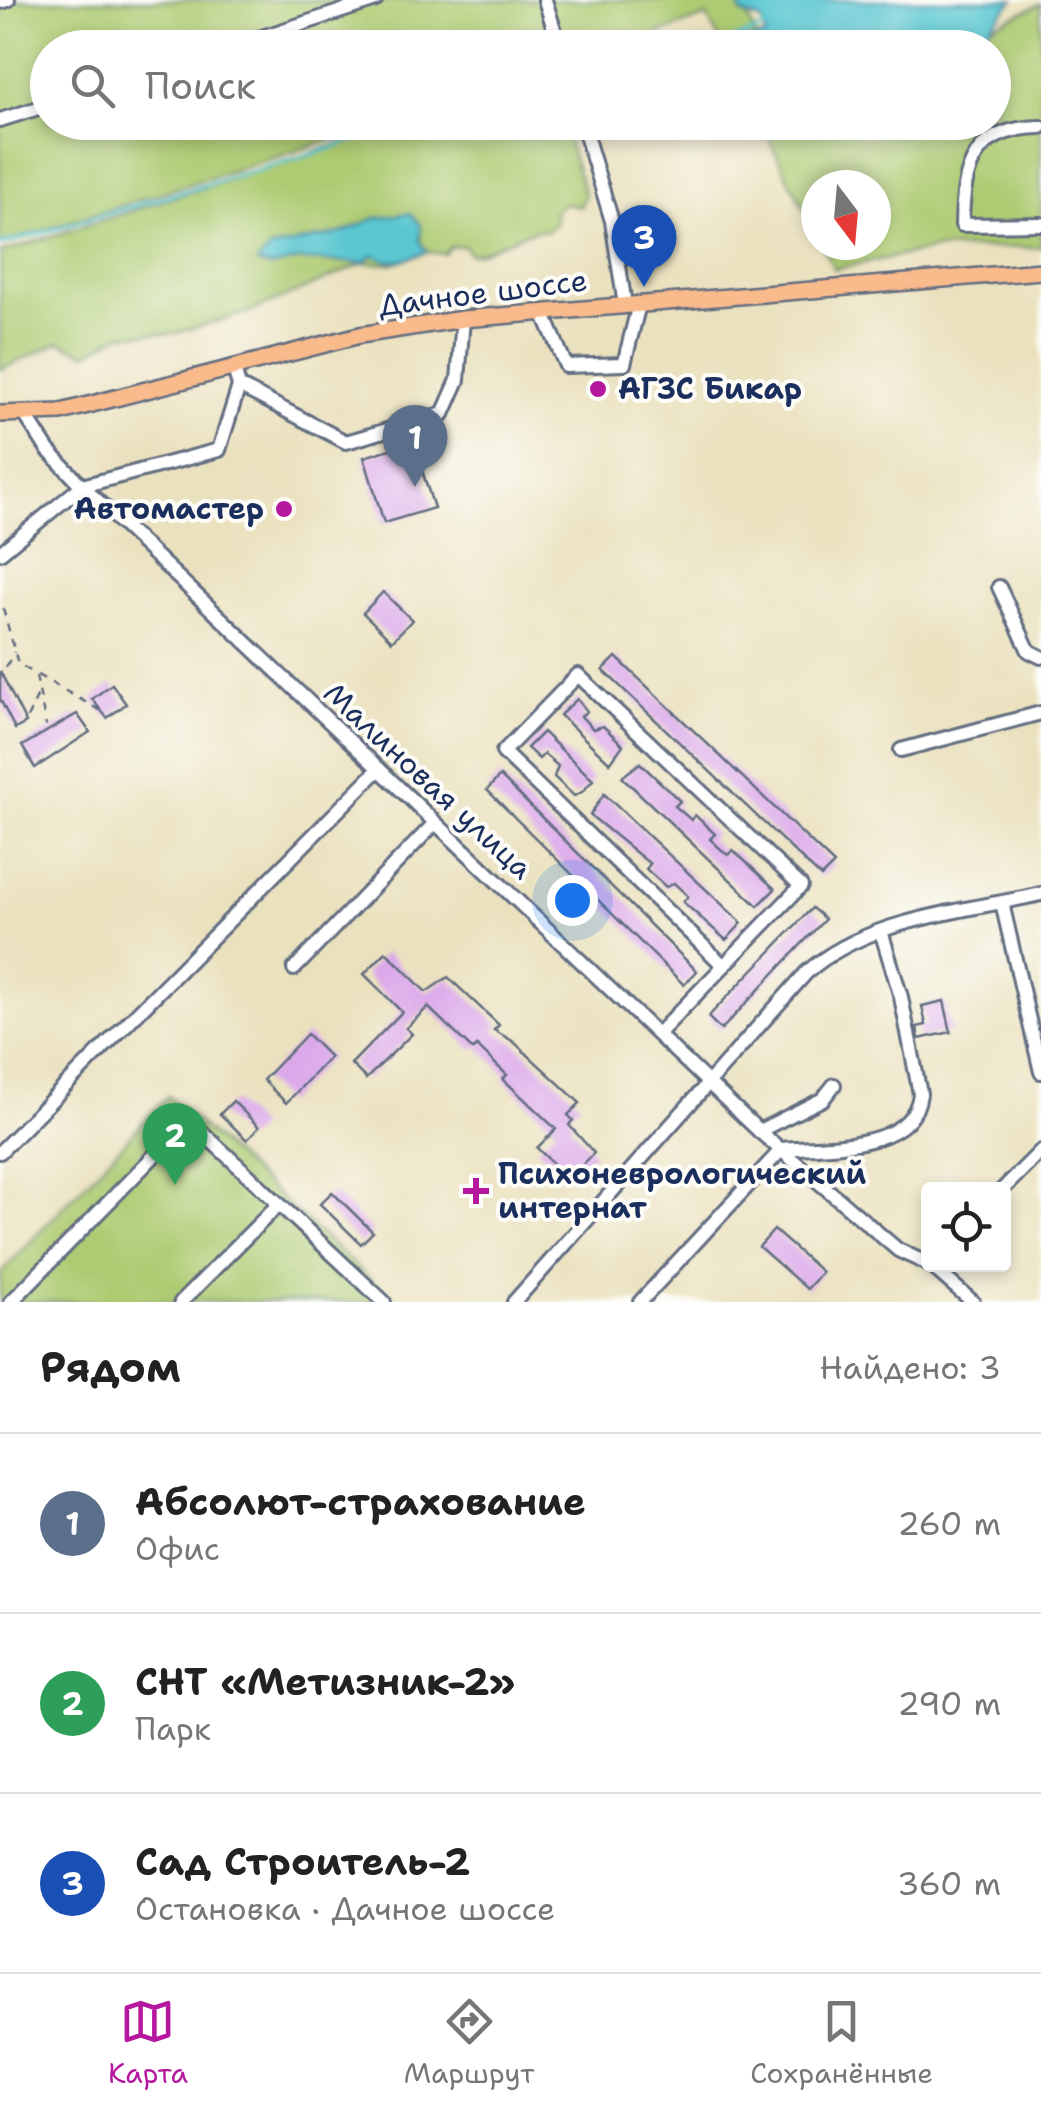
<!DOCTYPE html>
<html lang="ru">
<meta charset="utf-8">
<style>
:root{--surface:#fff;--page:#f2f2f2;--text:#222;--muted:#767676;--line:#e0e0e0;--accent:#b5179e}
body{margin:0;font-family:"Shantell Sans",sans-serif;background:var(--page);color:var(--text)}
.controls{position:absolute;right:30px;bottom:30px;display:grid;overflow:hidden;border-radius:10px;box-shadow:0 5px 15px #0003}
.controls button{width:90px;height:90px;display:grid;place-items:center;padding:0;border:0;border-bottom:2px solid var(--line);background:var(--surface);color:var(--text);font:50px sans-serif}
.compass{position:absolute;left:801px;top:170px;width:90px;height:90px;border-radius:50%;background:var(--surface);box-shadow:0 5px 15px #0003;rotate:164deg}
.you{position:absolute;left:572px;top:900px;width:35px;height:35px;margin:-25px;border:8px solid #fff;border-radius:50%;background:#1a73e8;box-shadow:0 0 0 15px #1a73e833}
.badge{display:grid;place-items:center;width:65px;height:65px;border-radius:50%;background:var(--accent);color:#fff;font-size:32px;font-weight:700}
.pin{position:absolute;translate:-50% -82px;filter:drop-shadow(0 2px 5px #0008)}
.pin::after{content:'';position:absolute;top:52px;width:35px;height:30px;background:inherit;clip-path:polygon(0 0,100% 0,50% 100%)}
.list{margin:0;padding:0;list-style:none}
h2{display:flex;justify-content:space-between;align-items:center;height:130px;margin:0;padding:0 40px;font-size:42px}
h2 small{font-size:32px;font-weight:400;color:var(--muted)}
.list li{display:grid;grid-template-columns:65px 1fr auto;gap:30px;align-items:center;box-sizing:border-box;height:180px;padding:0 40px;border-top:2px solid var(--line)}
.list b{display:block;font-size:38px;white-space:nowrap}
.list p{margin:0;font-size:32px;white-space:nowrap;color:var(--muted)}
.list em{font-size:32px;font-style:normal;color:var(--muted)}
.icon{flex:none;width:55px;height:55px;fill:none;stroke:currentColor;stroke-width:2;stroke-linecap:round;stroke-linejoin:round}
.map{position:relative;flex:none;width:1041px;height:1302px;overflow:hidden}
.search{position:absolute;background:var(--surface);box-shadow:0 5px 15px #0003;left:30px;right:30px;top:30px;height:110px;display:flex;align-items:center;gap:25px;box-sizing:border-box;padding:0 35px;border-radius:55px;color:var(--muted);font-size:38px}
.sheet{height:670px;background:var(--surface)}
nav{display:flex;justify-content:space-around;align-items:center;box-sizing:border-box;height:140px;border-top:2px solid var(--line);background:var(--surface);font-size:28px;color:var(--muted)}
nav a{display:grid;justify-items:center;gap:5px}
nav .on{color:var(--accent)}
.map>svg:first-child{display:block}
</style>
<div class="map">
<svg width="1041" height="1302" viewBox="0 0 1041 1302">
<rect width="100%" height="100%" fill="#fdfcf7"/>
<filter id="ink" filterUnits="userSpaceOnUse"><feTurbulence type="fractalNoise" baseFrequency=".01" numOctaves="2"/><feDisplacementMap in="SourceGraphic" scale="20" xChannelSelector="R" yChannelSelector="G"/><feConvolveMatrix kernelMatrix="1 2 1 2 8 2 1 2 1" color-interpolation-filters="sRGB"/></filter>
<filter id="wash" filterUnits="userSpaceOnUse"><feTurbulence type="fractalNoise" baseFrequency=".0048" numOctaves="4" result="noise"/><feDisplacementMap in="SourceGraphic" scale="40" xChannelSelector="R" yChannelSelector="G"/><feGaussianBlur stdDeviation="2.25" result="paint"/><feColorMatrix in="noise" values="0 0 0 0 0 0 0 0 0 0 0 0 0 0 0 0 0 1.4 0 .05"/><feComposite in="paint" operator="in"/></filter>
<g filter="url(#wash)">
<rect width="100%" height="100%" fill="#eae1be"/>
<g fill="#adcb72" stroke="#647d68" stroke-width="2.5">
<polygon points="0,0 741,0 760,47 723,47 707,16 622,47 48,48 48,122 384,123 0,244"/>
<polygon points="1041,4 1041,247 934,249 834,269 822,245 876,245 876,185 816,185 816,233 761,123 994,122 994,48 954,47 962,39"/>
<path d="M431,122L562,123L585,195L580,207L564,203L555,211L556,223L547,231C522,227 495,252 469,254L464,246L450,247L445,254L427,252L391,264L364,263L250,312L177,333L121,334L87,354L60,342L0,370V253L388,128Z"/>
<polygon points="168,1096 395,1302 0,1302 0,1274"/>
</g>
<g fill="#5ac7d1" stroke="#3a7b98" stroke-width="2.5">
<polygon points="737,0 1014,0 971,47 752,48 747,40 766,36 761,20 742,14"/>
<path d="M410,213L421,225L420,241L427,252C404,259 396,267 373,255L364,263L299,260L270,267L257,263L270,249L344,232L375,218Z"/>
</g>
<g fill="none" stroke-linecap="round" stroke-linejoin="round">
<g stroke="#5ac7d1" stroke-width="4">
<polyline points="712,48 764,28"/>
<polyline points="0,245 322,151 402,122"/>
</g>
</g>
<g id="blocks">
<g fill="#dba9ea">
<polygon points="413,442 434,508 384,523 364,457"/>
<polygon points="383,592 412,620 392,641 363,613"/>
<polygon points="616,657 834,864 821,877 603,670"/>
<polygon points="0,671 26,723 15,729 0,699"/>
<polygon points="112,684 126,704 107,718 92,699"/>
<polygon points="577,699 587,711 581,716 593,729 603,726 623,745 610,763 560,715"/>
<polygon points="77,714 90,732 35,768 22,746"/>
<polygon points="543,732 593,780 582,792 574,796 554,777 558,766 544,754 539,759 527,748"/>
<polygon points="640,763 680,801 675,806 691,820 695,815 715,834 710,839 724,852 728,855 733,850 775,889 758,906 622,777"/>
<polygon points="500,776 697,971 684,985 487,790"/>
<polygon points="604,794 742,923 726,940 683,902 688,896 674,883 666,887 646,869 650,864 590,815"/>
<polygon points="812,908 825,919 721,1030 708,1017"/>
<polygon points="386,952 426,992 448,977 499,1025 494,1030 514,1042 580,1103 568,1115 573,1120 569,1125 594,1153 569,1179 537,1148 556,1129 503,1079 507,1075 477,1046 473,1050 428,1007 406,1028 412,1034 366,1079 351,1064 402,1012 364,974"/>
<polygon points="944,1001 951,1032 919,1039 917,1027 926,1025 922,1006"/>
<polygon points="307,1034 330,1057 286,1103 263,1080"/>
<polygon points="233,1101 259,1127 247,1140 220,1114"/>
<polygon points="332,1192 373,1232 361,1244 320,1204"/>
<polygon points="774,1230 822,1272 807,1289 759,1247"/>
</g>
</g>
</g>
<g filter="url(#ink)">
<use href="#blocks" fill-opacity="0" stroke="#636d80" stroke-width="2.5"/>
<g fill="none" stroke-linecap="round" stroke-linejoin="round">
<g stroke="#636d80" stroke-width="18">
<g id="minor">
<polyline points="545,0 560,48"/>
<polyline points="0,2 8,0"/>
<polyline points="228,48 376,0"/>
<polyline points="0,120 48,105"/>
<polyline points="582,122 612,221 625,305"/>
<path d="M1041,127C973,128 963,167 962,225L1041,224"/>
<polyline points="543,312 566,366 624,364 639,304"/>
<polyline points="239,386 346,442 443,414 458,380 463,319"/>
<polyline points="26,416 48,450 82,486 759,1131 898,1250 928,1264"/>
<polyline points="0,553 82,486 219,450 239,386 234,368"/>
<polyline points="999,587 1029,651 1041,657"/>
<polyline points="901,750 1041,713"/>
<polyline points="1002,903 1041,1072"/>
<polyline points="294,969 435,823"/>
<polyline points="659,1033 801,886 578,675 503,752 724,966"/>
<polyline points="759,1131 823,1099 834,1085"/>
<polyline points="0,1152 379,769"/>
<polyline points="1002,1190 1041,1151"/>
<polyline points="929,1264 973,1302"/>
<polyline points="11,1302 189,1120 384,1302"/>
<polyline points="181,1302 279,1204"/>
<path d="M514,1302L806,973C867,918 963,912 1041,894"/>
<path d="M640,1302L782,1149C826,1145 913,1151 920,1094L901,997L881,931"/>
</g>
</g>
<g stroke="#636d80" stroke-width="20">
<polyline id="major" points="0,414 61,412 360,335 463,319 1041,271"/>
</g>
<g stroke="#636d80" stroke-width="2.5" stroke-dasharray="8 8" stroke-linecap="butt">
<polyline points="3,608 18,664 103,712"/>
<polyline points="6,667 14,652"/>
<polyline points="36,676 46,726"/>
<polyline points="27,718 39,693"/>
</g>
<use href="#minor" stroke="#fff" stroke-width="12"/>
<use href="#major" stroke="#fabb8c" stroke-width="15"/>
</g>
</g>
<g fill="#b5179e" stroke="#fdfcf7" stroke-width="4">
<circle cx="598" cy="389" r="10"/>
<circle cx="284" cy="509" r="10"/>
<path d="M471 1176h10v10h10v10h-10v10h-10v-10h-10v-10h10z"/>
</g>
<g text-anchor="middle" stroke-width="8" stroke-linejoin="round" paint-order="stroke">
<g font-size="30" fill="#1b2f5e" stroke="#fdfcf7">
<text transform="translate(483 293) rotate(-7)" y="10">Дачное шоссе</text>
<text transform="translate(428 781) rotate(43)" y="10">Малиновая улица</text>
</g>
<g font-size="30" font-weight="bold" fill="#1b2f5e" stroke="#fdfcf7" text-anchor="start">
<text x="618" y="399">АГЗС Бикар</text>
<text x="264" y="519" text-anchor="end">Автомастер</text>
<text x="498" y="1184">Психоневрологический<tspan x="498" dy="34">интернат</tspan></text>
</g>
</g>
</svg>
<div class="controls">
<button><svg class="icon" aria-label="locate" viewBox="0 0 24 24"><circle cx="12" cy="12" r="6"/><path d="M12 2v4M12 18v4M2 12h4M18 12h4"/></svg></button>
</div>
<svg class="compass" viewBox="-18 -18 36 36"><path d="M0-13l5 13h-10z" fill="#e53935"/><path d="M0 13l5-13h-10z" fill="#767676"/></svg>
<div class="you"></div>
<div class="pin badge" style="left:415px;top:487px;background:#5c6f8a">1</div>
<div class="pin badge" style="left:175px;top:1185px;background:#2e9e5b">2</div>
<div class="pin badge" style="left:644px;top:287px;background:#1a4fb4">3</div>
<div class="search"><svg class="icon" aria-label="search" viewBox="0 0 24 24"><circle cx="10" cy="10" r="6"/><path d="M15 15l6 6"/></svg>Поиск</div>
</div>
<section class="sheet">
<h2>Рядом<small>Найдено: 3</small></h2>
<ul class="list">
<li><span class="badge" style="background:#5c6f8a">1</span><div><b>Абсолют-страхование</b><p>Офис</p></div><em>260 m</em></li>
<li><span class="badge" style="background:#2e9e5b">2</span><div><b>СНТ «Метизник-2»</b><p>Парк</p></div><em>290 m</em></li>
<li><span class="badge" style="background:#1a4fb4">3</span><div><b>Сад Строитель-2</b><p>Остановка · Дачное шоссе</p></div><em>360 m</em></li>
</ul>
</section>
<nav>
<a class="on"><svg class="icon" aria-label="map" viewBox="0 0 24 24"><path d="M3 6l6-2 6 2 6-2v14l-6 2-6-2-6 2zM9 4v14M15 6v14"/></svg>Карта</a>
<a><svg class="icon" aria-label="directions" viewBox="0 0 24 24"><path d="M12 3l9 9-9 9-9-9zM9 14v-3h6M13 9l2 2-2 2"/></svg>Маршрут</a>
<a><svg class="icon" aria-label="saved" viewBox="0 0 24 24"><path d="M7 4h10v16l-5-4-5 4z"/></svg>Сохранённые</a>
</nav>
